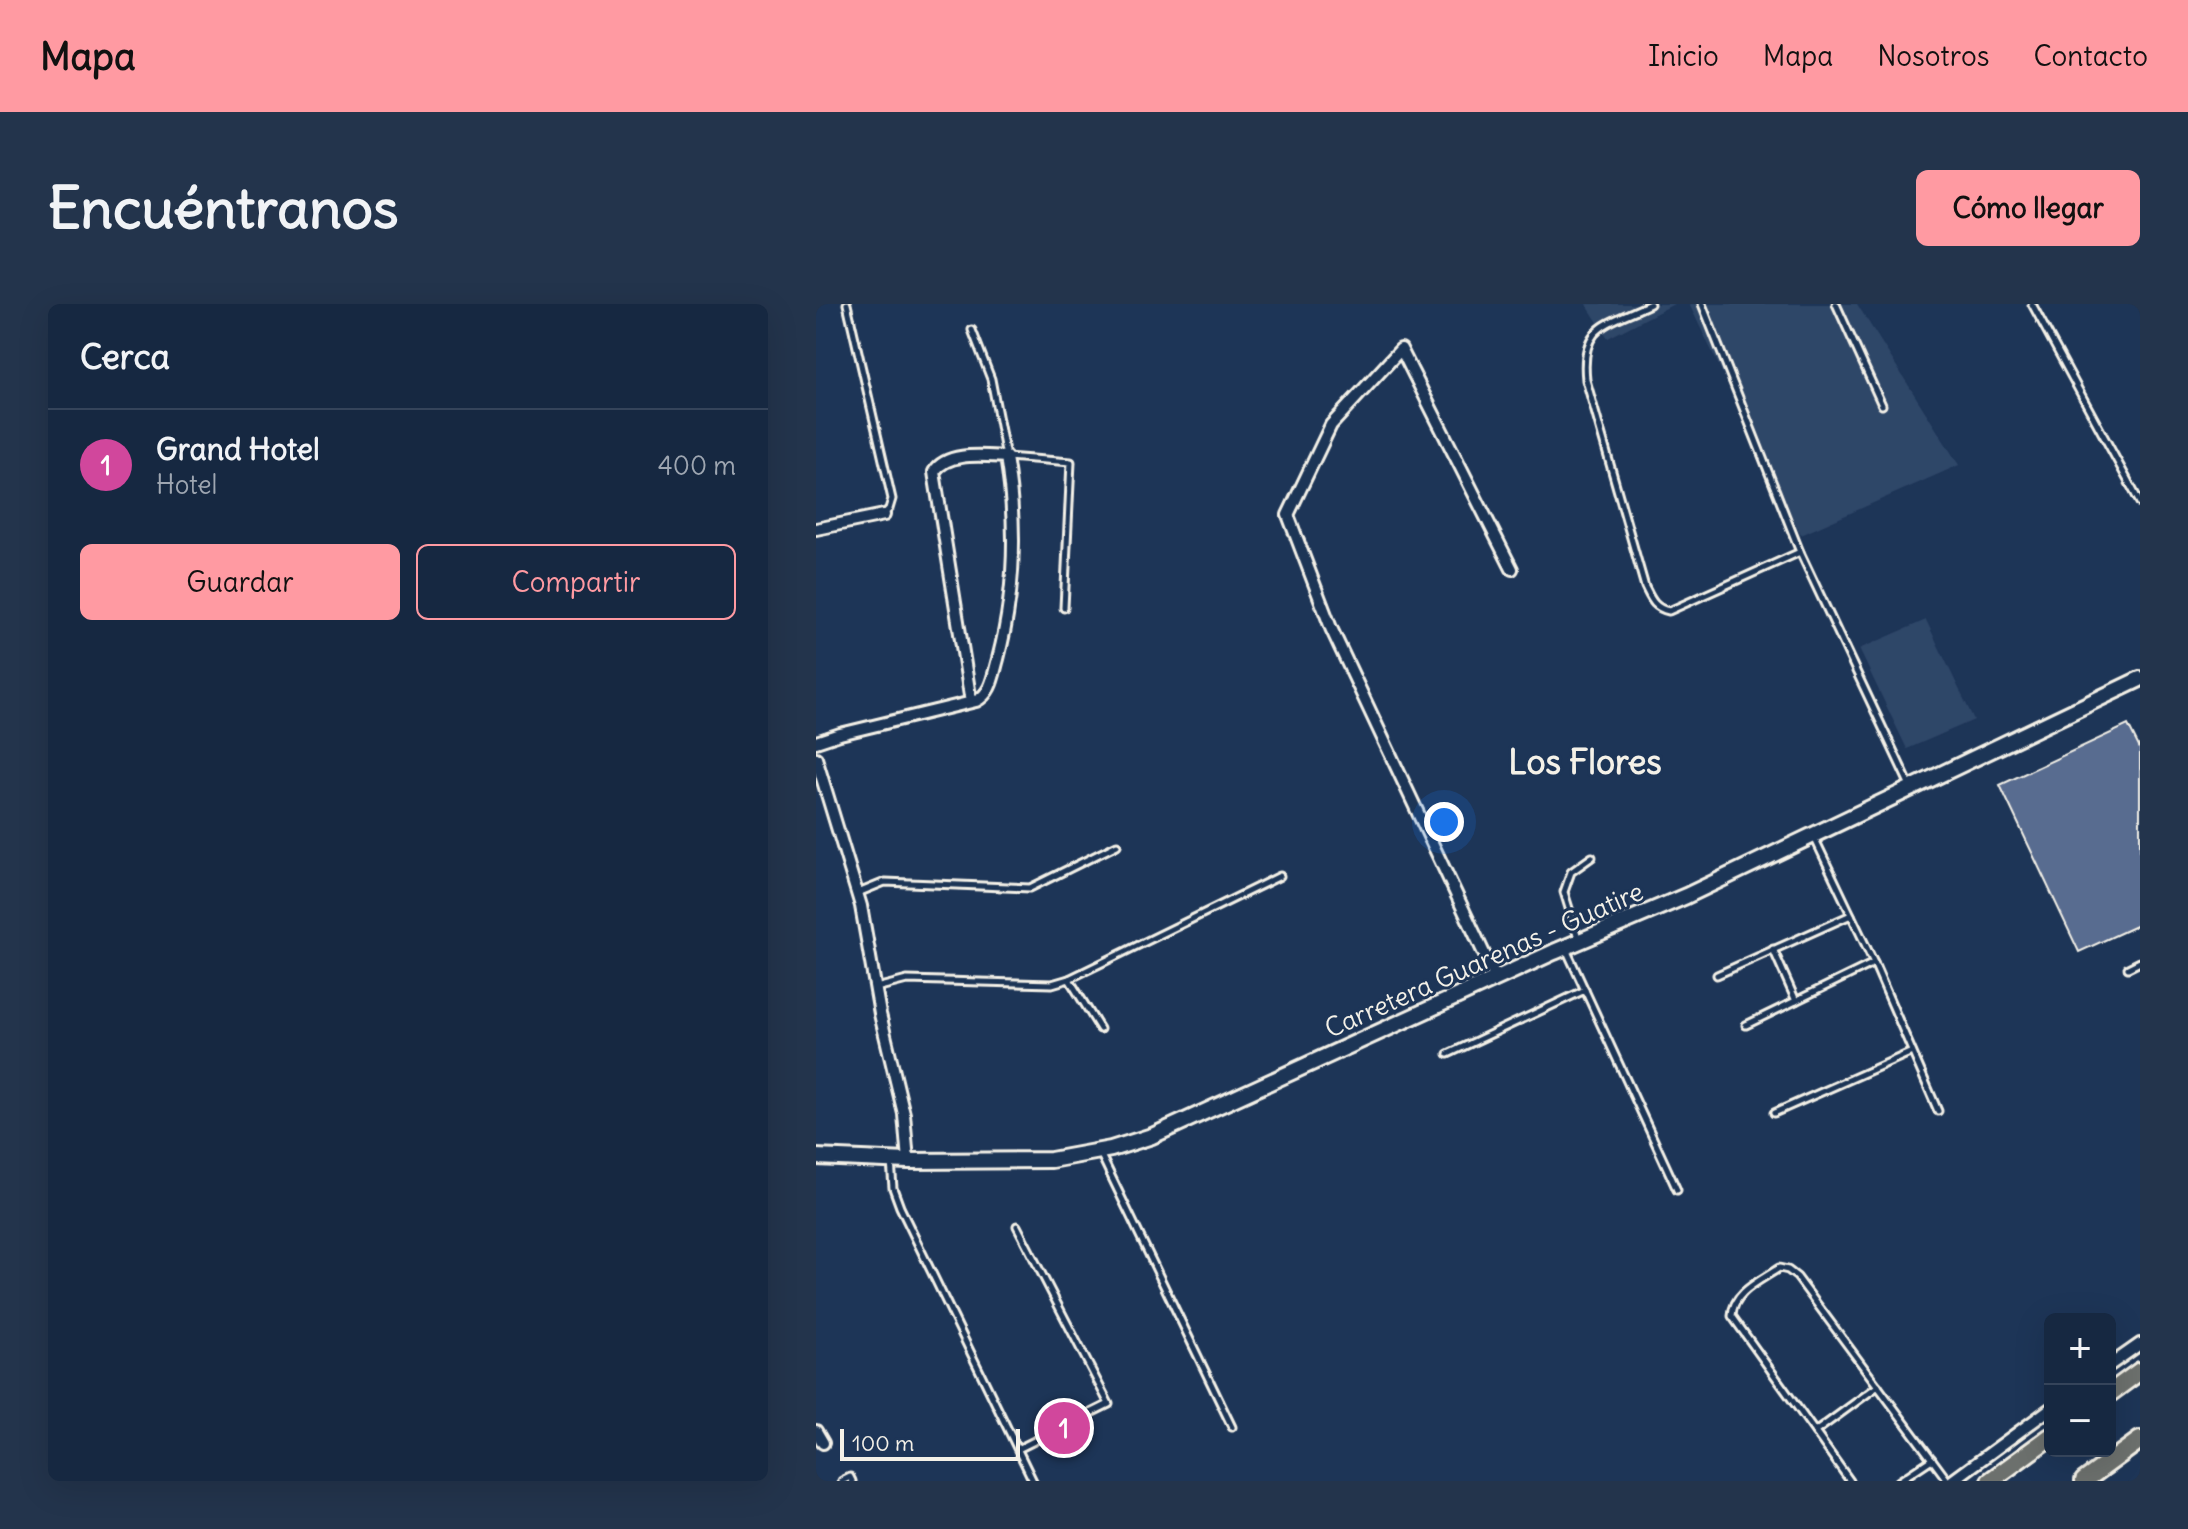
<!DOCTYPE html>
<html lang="es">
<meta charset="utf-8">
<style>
:root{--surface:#162841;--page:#23344c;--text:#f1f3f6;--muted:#9ea6b1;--line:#35445a;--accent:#ff9aa2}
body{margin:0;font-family:Delius,sans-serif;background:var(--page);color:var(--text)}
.controls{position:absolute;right:24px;bottom:24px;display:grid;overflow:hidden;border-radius:12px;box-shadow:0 8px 32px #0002}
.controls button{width:72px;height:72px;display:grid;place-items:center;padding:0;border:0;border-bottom:2px solid var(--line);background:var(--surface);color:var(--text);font:40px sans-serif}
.scale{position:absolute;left:24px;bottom:20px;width:180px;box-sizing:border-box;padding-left:8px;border:4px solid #f4f1e8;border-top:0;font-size:22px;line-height:28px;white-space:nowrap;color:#f4f1e8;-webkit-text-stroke:6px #1d3557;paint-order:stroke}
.you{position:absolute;left:628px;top:518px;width:28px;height:28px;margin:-20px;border:6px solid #fff;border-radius:50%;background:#1a73e8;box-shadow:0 0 0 12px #1a73e833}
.badge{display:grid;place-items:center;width:52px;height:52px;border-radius:50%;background:var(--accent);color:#fff;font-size:26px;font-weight:700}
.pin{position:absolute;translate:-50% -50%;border:4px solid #fff;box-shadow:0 2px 8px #0006}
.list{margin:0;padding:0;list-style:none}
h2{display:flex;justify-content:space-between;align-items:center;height:104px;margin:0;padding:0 32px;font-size:34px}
h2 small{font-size:26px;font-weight:400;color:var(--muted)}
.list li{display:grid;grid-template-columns:52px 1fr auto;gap:24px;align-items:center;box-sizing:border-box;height:112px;padding:0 32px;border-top:2px solid var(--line)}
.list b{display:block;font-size:30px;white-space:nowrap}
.list p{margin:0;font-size:26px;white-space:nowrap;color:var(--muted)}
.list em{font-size:26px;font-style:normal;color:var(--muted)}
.actions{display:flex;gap:16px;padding:24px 32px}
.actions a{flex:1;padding:18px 0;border:2px solid var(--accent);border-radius:12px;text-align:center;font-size:28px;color:var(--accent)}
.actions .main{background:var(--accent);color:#111}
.map{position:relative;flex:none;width:1324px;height:1177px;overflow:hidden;border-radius:12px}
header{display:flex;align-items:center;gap:48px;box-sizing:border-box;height:112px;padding:0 40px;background:var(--accent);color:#111}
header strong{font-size:38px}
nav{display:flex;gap:44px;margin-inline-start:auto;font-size:28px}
.intro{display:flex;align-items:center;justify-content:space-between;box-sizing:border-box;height:192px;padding:0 48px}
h1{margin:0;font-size:56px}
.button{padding:20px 36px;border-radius:12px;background:var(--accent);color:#111;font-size:28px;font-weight:700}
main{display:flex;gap:48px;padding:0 48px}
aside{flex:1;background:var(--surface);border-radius:12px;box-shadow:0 8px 32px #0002}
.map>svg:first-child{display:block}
</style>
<header>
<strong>Mapa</strong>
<nav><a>Inicio</a><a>Mapa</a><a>Nosotros</a><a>Contacto</a></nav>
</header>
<div class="intro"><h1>Encuéntranos</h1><a class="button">Cómo llegar</a></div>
<main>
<aside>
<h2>Cerca<small></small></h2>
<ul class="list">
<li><span class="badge" style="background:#d1479c">1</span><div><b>Grand Hotel</b><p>Hotel</p></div><em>400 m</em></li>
</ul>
<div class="actions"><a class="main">Guardar</a><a>Compartir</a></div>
</aside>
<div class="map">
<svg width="1324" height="1177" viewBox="0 0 1324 1177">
<rect width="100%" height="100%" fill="#1d3557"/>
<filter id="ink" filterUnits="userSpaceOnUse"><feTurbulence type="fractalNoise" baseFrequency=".0125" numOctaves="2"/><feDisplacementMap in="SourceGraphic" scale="16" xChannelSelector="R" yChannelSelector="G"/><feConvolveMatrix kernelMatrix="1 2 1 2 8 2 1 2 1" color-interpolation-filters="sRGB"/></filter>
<g filter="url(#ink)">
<g fill="#2f4668">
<polygon points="770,0 858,0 792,34"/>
<polygon points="873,0 1041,0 1143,161 985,231"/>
<polygon points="1110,316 1158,416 1091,445 1043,345"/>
</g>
<polygon fill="#596c90" stroke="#f4f1e8" stroke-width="2" points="1312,421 1324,445 1324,620 1263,648 1184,481"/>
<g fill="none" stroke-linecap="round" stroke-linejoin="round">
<g stroke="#f4f1e8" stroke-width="11">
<g id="service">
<polyline points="31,0 76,195 73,205 68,210"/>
<path d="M834,0C791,21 764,20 770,76L829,283C835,295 838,304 853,307L984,248"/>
<polyline points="886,0 984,248 1095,484"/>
<polyline points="1020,0 1066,101"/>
<polyline points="1216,0 1324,199"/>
<polyline points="156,26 175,75 190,153 255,158 248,304"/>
<polyline points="998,533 1058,659 1122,807"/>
<polyline points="42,589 69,578 214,584 301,541"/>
<polyline points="763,637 748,588 755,568 776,553"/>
<polyline points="750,645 861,886"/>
<polyline points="957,645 980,697"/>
<polyline points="1312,664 1324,658"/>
<polyline points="901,671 1035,611"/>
<polyline points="253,675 284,725"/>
<polyline points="60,684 91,676 236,680 253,675 464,572"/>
<polyline points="930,721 1058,659"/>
<polyline points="632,750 769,686"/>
<polyline points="958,809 1096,748"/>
<polyline points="284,849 416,1123"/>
<polyline points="75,857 77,884 84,903 217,1177"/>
<polyline points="201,922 293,1100 202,1145"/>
<polyline points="999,1128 1062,1082"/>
<polyline points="26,1177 34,1173 36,1177"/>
<path d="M1034,1177L916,1012C917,988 944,977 963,964L972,966L981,973L1132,1177"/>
<polyline points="1083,1177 1116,1155"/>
</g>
</g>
<g stroke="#f4f1e8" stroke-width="16">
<g id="minor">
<polyline points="0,225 68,211"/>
<path d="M0,438L24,430L160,397C176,389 177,372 182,355C199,290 201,220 190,153C168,152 131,147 118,168L155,398"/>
<polyline points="0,454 45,602 64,710 88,810 92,857"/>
<polyline points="680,675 515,324 472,211 515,121 585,45 696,265"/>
<polyline points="1294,1061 1324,1040"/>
<polyline points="0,1127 7,1139"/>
<polyline points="1136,1177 1234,1105"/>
</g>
</g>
<g stroke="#f4f1e8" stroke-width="20">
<polyline id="secondary" points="0,853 92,857 235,856 295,845 336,832 738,648 870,592 1324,375"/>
</g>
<g stroke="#f4f1e8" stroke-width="22">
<g id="trunk">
<polyline points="1294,1089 1324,1067"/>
<polyline points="1174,1177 1234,1133"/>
<polyline points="1268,1177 1324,1136"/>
</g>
</g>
<use href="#service" stroke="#1d3557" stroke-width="5"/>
<use href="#minor" stroke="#1d3557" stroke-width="10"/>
<use href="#secondary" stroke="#1d3557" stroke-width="14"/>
<use href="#trunk" stroke="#6c706d" stroke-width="16"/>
</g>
</g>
<g text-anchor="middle" stroke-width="6" stroke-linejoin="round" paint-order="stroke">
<g font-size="26" fill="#f4f1e8" stroke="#1d3557">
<text transform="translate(668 656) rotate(-24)" y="9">Carretera Guarenas - Guatire</text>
</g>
<g font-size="34" font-weight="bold" fill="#f4f1e8" stroke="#1d3557">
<text x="769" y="470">Los Flores</text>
</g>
</g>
</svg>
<div class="controls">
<button>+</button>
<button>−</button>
</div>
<div class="scale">100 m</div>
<div class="you"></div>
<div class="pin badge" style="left:248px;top:1124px;background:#d1479c">1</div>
</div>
</main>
